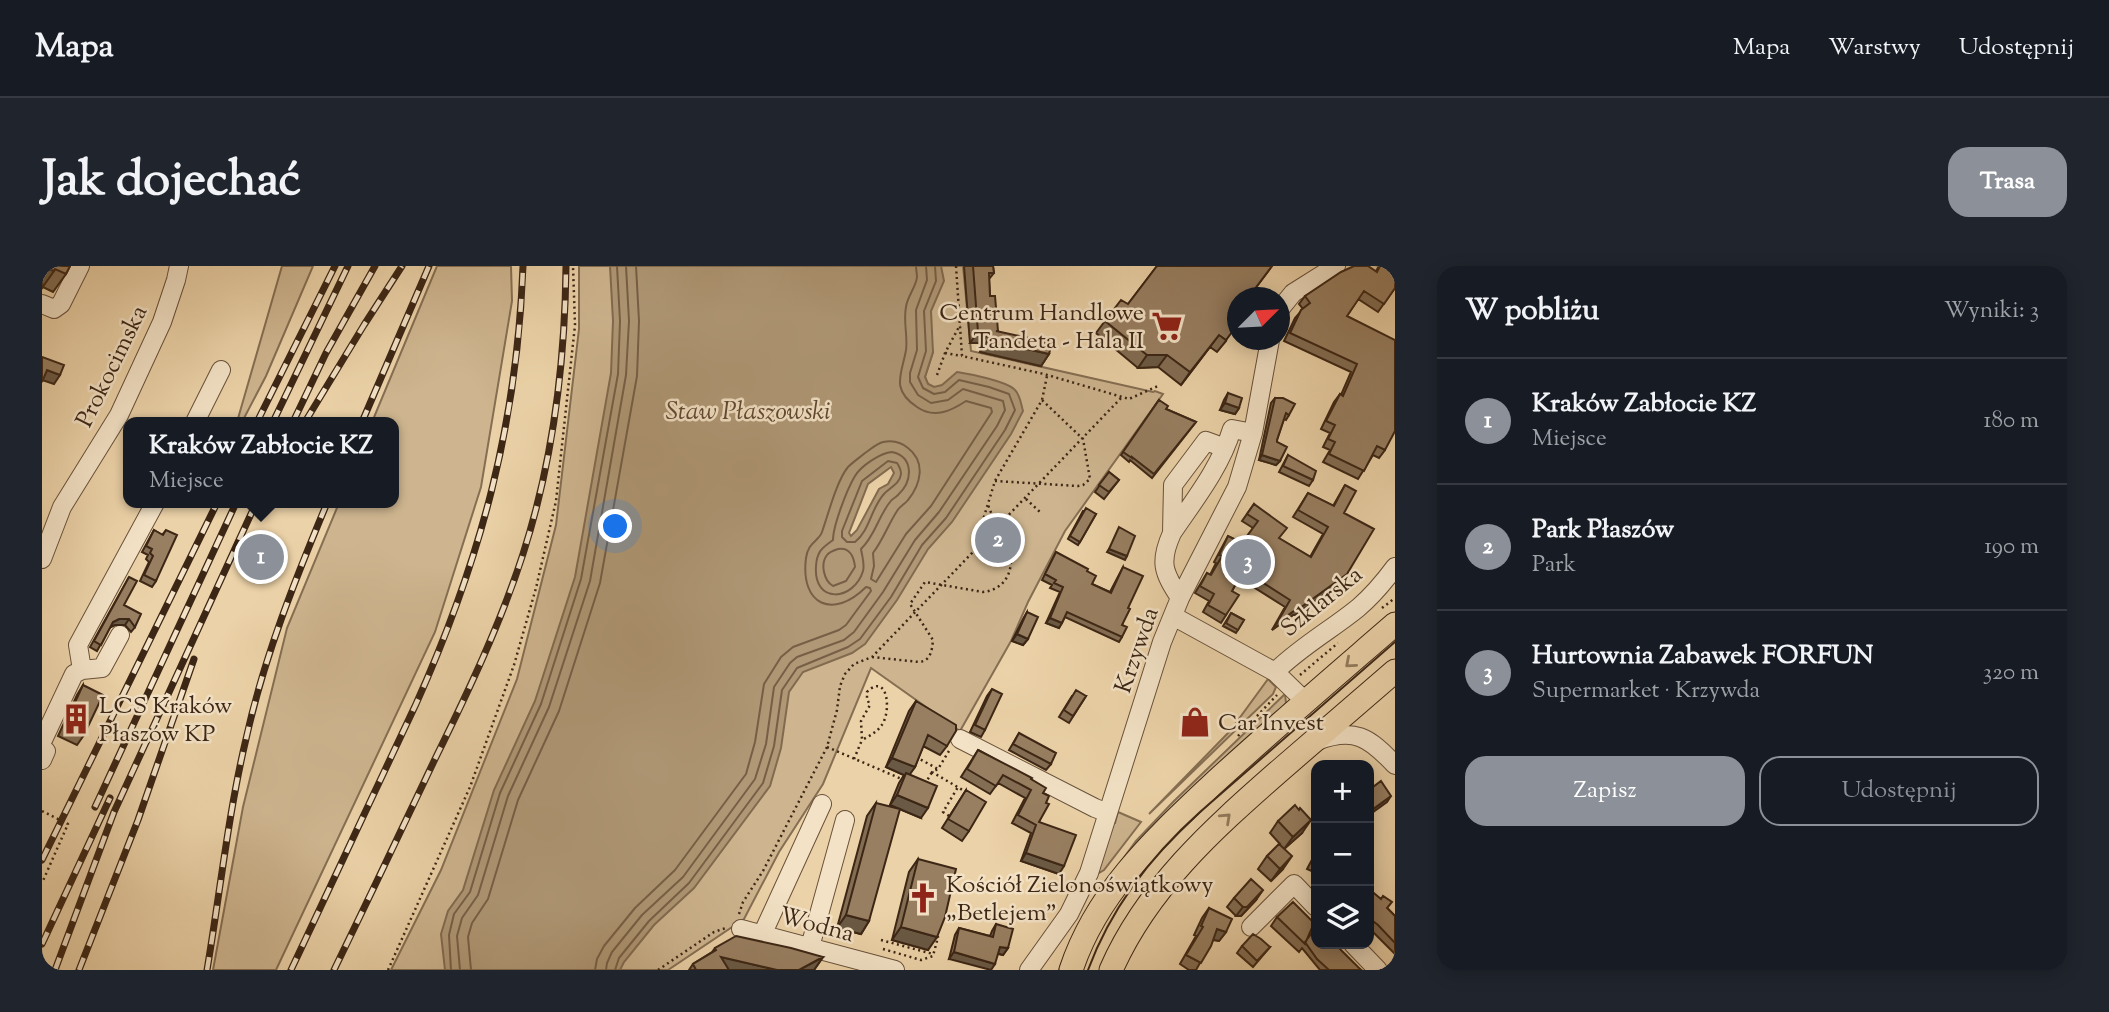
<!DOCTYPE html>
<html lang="pl">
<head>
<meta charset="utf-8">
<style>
  :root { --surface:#171b24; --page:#20242c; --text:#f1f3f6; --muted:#9ea1a6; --line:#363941; --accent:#8c9099 }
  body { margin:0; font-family:"Sorts Mill Goudy",serif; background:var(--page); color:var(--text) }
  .controls { position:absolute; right:21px; bottom:21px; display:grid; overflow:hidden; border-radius:14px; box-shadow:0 4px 18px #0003 }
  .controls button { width:63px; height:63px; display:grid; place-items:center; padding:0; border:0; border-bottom:2px solid var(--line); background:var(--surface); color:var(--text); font:35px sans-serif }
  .compass { position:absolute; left:1185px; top:21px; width:63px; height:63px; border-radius:50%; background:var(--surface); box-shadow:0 4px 18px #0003; rotate:66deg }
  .you { position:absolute; left:574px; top:261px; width:24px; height:24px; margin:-18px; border:5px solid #fff; border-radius:50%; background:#1a73e8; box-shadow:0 0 0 10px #1a73e833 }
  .badge { display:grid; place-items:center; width:46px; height:46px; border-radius:50%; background:var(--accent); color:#fff; font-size:23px; font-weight:700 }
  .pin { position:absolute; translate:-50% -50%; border:4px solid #fff; box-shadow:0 2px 7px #0006 }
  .popup { position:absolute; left:81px; top:151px; width:276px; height:91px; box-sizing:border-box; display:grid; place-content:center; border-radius:14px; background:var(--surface); filter:drop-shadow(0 2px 5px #0005); font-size:23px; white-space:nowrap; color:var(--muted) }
  .popup b { font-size:26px; color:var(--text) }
  .popup::after { content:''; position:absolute; left:50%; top:100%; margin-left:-14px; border:14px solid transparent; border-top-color:var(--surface) }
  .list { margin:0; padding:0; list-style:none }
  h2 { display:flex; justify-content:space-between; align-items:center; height:91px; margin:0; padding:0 28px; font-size:30px }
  h2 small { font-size:23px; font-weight:400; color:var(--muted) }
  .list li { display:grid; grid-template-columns:46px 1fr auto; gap:21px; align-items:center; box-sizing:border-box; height:126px; padding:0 28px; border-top:2px solid var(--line) }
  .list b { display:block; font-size:26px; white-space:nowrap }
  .list p { margin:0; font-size:23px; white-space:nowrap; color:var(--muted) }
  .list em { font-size:23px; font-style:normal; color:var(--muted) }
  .actions { display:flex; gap:14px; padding:21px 28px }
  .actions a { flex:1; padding:16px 0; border:2px solid var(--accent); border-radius:21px; text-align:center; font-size:24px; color:var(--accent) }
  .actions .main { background:var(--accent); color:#fff }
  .icon { flex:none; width:38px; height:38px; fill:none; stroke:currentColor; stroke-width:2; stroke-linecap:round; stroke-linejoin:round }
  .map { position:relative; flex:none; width:1353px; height:704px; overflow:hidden; border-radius:21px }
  header { display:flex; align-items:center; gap:42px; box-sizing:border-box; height:98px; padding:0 35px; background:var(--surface); border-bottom:2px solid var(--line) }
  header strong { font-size:33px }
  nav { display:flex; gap:38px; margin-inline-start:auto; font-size:24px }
  .intro { display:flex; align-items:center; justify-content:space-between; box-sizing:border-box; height:168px; padding:0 42px }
  h1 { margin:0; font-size:49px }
  .button { padding:18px 32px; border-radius:21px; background:var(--accent); color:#fff; font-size:24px; font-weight:700 }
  main { display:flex; gap:42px; padding:0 42px }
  aside { flex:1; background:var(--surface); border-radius:21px; box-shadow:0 4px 18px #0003 }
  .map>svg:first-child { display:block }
  .green { fill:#ceb58f; stroke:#856e52; stroke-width:2 }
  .water { fill:#b09876; stroke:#826a4f; stroke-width:2; fill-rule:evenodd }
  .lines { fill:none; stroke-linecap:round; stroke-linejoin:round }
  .shore { stroke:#765f46; stroke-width:2 }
  .minor-casing { stroke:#68513a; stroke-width:20 }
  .major-casing { stroke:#3c2615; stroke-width:25 }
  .path { stroke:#3c2615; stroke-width:2.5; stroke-dasharray:2 3.5; stroke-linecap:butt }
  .minor { stroke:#f3e2c6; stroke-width:18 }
  .major { stroke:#ecd2a8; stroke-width:23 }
  .tram { stroke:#3c2615; stroke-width:2 }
  .rail-casing { stroke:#3c2615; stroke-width:7 }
  .rail { stroke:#f3e2c6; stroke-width:4.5; stroke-dasharray:13; stroke-linecap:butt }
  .wall { fill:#836d53; stroke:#3c2615; stroke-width:2 }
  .shaded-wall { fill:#6a5944; stroke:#3c2615; stroke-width:2 }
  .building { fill:#987f61; stroke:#3c2615; stroke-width:2 }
  .oneway { stroke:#947c5e }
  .labels { text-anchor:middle; stroke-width:5; stroke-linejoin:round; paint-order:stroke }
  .poi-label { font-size:24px; fill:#3c2615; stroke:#f3e2c6; text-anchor:start }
  .street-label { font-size:24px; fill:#3c2615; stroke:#f3e2c6 }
  .water-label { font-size:26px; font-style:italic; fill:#5f4832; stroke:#f3e2c6 }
</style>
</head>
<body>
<header>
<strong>Mapa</strong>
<nav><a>Mapa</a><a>Warstwy</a><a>Udostępnij</a></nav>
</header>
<div class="intro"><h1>Jak dojechać</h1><a class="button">Trasa</a></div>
<main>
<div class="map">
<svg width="1353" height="704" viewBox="0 0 1353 704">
  <rect width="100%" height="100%" fill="#ecd2a8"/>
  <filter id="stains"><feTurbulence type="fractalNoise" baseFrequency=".00286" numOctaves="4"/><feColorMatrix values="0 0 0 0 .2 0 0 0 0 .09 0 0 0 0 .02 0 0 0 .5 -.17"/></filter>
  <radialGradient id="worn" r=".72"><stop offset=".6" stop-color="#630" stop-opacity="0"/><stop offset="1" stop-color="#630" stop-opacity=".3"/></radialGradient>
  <path class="green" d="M 240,0 L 271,0 L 224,110 L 200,156 L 195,156 Z
    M 395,0 L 469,0 L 470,35 L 439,221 L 393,366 L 234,704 L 171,704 L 201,541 L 245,362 L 297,237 L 352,237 L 352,156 L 330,156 Z
    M 537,0 L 580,0 L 581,44 L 541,296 L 425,704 L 349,704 L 399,604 L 475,413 L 514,259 L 537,63 Z
    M 863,0 L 921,0 L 929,85 L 1111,126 L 1113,125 L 1121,128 L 1023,265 L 986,336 L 969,375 L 918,465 L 829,402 L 781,518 L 737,586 L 702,653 L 626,704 L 551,704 L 700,465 L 783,384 L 892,121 L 886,118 L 883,111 L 891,86 Z
    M 1226,413 L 1234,421 L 1231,428 L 1107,548 L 1188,465 Z
    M 1243,428 L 1244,437 L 1240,444 L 1174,502 L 1020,704 L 1017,704 L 1029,676 L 1050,636 L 1094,575 L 1131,536 Z
    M 1076,546 L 1099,556 L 1062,604 L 1057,607 L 1054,606 L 1071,557 L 1073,557 Z"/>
  <path class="water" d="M 568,0 L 899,0 L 902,15 L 889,45 L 891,86 L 883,111 L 886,118 L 892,121 L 900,119 L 915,106 C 928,108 963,115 972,123 C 978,128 979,138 981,145 L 969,168 L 910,256 L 886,283 L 855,334 L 823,378 L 810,387 L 761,406 L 747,426 L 739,482 L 728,520 L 652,622 L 612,659 L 582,696 L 578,704 L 403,704 L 399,668 L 406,645 L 421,624 L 452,524 L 493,435 L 533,311 L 569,107 L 571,55 ZM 849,201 L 852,207 L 846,218 L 837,223 L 815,264 L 809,270 L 807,267 L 826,218 Z"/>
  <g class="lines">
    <path class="shore" d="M 850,186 C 872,191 871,215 856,229 C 852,233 851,232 848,236 C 836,251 833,270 819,283 C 820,290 823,298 821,305 C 812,335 771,339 774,300 C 775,285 780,282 791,274 C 791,260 805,223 813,210 C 819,200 838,187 850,186 Z
      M 846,195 L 855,197 C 857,200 859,204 859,208 C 858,218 847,222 842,228 C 829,242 828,264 813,276 L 805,276 L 800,271 L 800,265 L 820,215 Z
      M 796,283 C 808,281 812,291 813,301 L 804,315 L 791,320 C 782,315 778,298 785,289 C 787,286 793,284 796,283 Z
      M 409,704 L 407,669 L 412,648 L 428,626 L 458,527 L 499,438 L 539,313 L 576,108 L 578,55 L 575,0
      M 418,704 L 415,670 L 420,652 L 436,629 L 466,530 L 507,441 L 548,315 L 584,109 L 587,55 L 584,0
      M 429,704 L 426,671 L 430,657 L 446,633 L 476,534 L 517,445 L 558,317 L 595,110 L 597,55 L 594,0
      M 553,704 L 555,693 L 562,680 L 593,642 L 633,604 L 704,508 L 713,476 L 722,418 L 739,391 L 751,381 L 797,364 L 804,359 L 829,325 L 828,322 L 824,321 C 791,354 758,339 764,292 C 766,276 777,275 780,266 C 786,249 795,214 806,201 C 811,196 817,192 823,187 C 829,183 834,178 841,176 C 850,174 859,176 866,182 C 884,196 879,218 866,234 C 863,238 858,240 855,245 C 846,259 841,274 831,287 L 832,300 L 829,313 L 834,316 L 864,268 L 889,240 L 950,146 L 949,142 L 924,135 C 909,145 892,153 875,141 C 848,123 860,108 864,84 C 866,70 861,55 864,41 C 865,31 874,21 875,11 C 875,7 874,4 874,0
      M 564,704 L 565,697 L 570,686 L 600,649 L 641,611 L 713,513 L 724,478 L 732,421 L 748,397 L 755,391 L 802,374 L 812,366 L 841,326 L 873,274 L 897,246 L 955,160 L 963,144 L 961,135 L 921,123 L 906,134 L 889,137 L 876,129 L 868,116 L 868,107 L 875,84 L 874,44 L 885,14 L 884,0
      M 573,704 L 577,692 L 607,655 L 647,617 L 721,517 L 732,480 L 740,424 L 755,402 L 806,381 L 818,373 L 849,331 L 880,279 L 904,252 L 963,164 L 973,144 L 967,128 L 947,121 L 917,114 L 903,126 L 892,128 L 881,122 L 876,111 L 884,85 L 882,45 L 894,15 L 893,0"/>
    <g class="minor-casing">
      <path id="minor" d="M 0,38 L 12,43 L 19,38 L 38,0
        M 1238,43 L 1251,27 L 1294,0
        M 153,156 L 179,104
        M 1183,182 L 1164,175 L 1131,219 L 1130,267 C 1153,233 1178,202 1190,163 L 1211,167
        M 1130,267 C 1117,296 1121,306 1138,332
        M 0,293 L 20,241 L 77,149 L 120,56 L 134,14 L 137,0
        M 1131,350 L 1233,406 L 1264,436
        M 40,404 L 36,379 L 113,237
        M 1233,406 C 1258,381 1289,364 1316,342 C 1330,330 1342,316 1353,301
        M 918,473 L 1053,542 L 1066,547
        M 1275,475 C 1312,461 1327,471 1353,499
        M 0,476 L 32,408 L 40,404 L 60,402 L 78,369
        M 0,483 L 4,485 L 0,494
        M 1209,661 L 1252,618 L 1274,641
        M 699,663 L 853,704
        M 720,669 L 780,538
        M 1311,678 L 1336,704
        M 768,681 L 803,554
        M 987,704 L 1027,648 L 1047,607 L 1120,376 L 1138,332 L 1195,221 L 1211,167 L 1228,74"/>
    </g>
    <g class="major-casing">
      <path id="major" d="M 1029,704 C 1055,625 1115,571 1173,516 C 1232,462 1293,410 1353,358
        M 1069,704 C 1105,622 1170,564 1236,506 C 1275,472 1314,439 1353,405"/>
    </g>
    <path class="path" d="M 914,0 L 920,90 L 1002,108 L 1087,133 L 1116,120
      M 903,87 L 920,90
      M 895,109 L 903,87 L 918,59
      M 953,215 L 1036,220 L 1041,219 L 1048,213 L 1041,173 L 1000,134
      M 984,233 L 998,246
      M 932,283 L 953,215 L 1000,134 L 1005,110
      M 1340,342 L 1353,332
      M 830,391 L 877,396 C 889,395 890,384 891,374 L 868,338 L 883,316 L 941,326 C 958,324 968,313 969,296 L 946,239
      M 1258,409 L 1296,377
      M 1196,470 L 1235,429
      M 785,481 L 862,514
      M 907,485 L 896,503 L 890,506 L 924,526
      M 874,491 L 896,503
      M 812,493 L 820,474 L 819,455 L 828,439 L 825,433 L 825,426 C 846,405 850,447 839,460 C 834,467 827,470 820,474
      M 883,518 L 890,506
      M 0,545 L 26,558 L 0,617
      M 907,550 L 901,546 L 916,521
      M 697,648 L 701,636 L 721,605 L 785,481 L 795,444 L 798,420 L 803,408 L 812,398 L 830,391 L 1080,131
      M 839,674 L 891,688
      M 841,683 L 879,694 L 891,690 L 896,671 L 894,671
      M 346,704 L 428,521 L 472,399 L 494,322 L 514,235 L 533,59 L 531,0
      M 616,704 L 672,666 L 684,662"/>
    <use href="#minor" class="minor"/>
    <use href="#major" class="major"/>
    <path class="tram" d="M 1046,704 C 1069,642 1110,589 1158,546 L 1353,376"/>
    <g class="rail-casing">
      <path id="rail" d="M 215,156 L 293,0
        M 231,156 L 306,0
        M 251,156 L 284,87 L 333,0
        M 263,156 L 322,59 L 360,0
        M 320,156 L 387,0
        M 53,541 L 194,237
        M 0,594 L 175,237
        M 0,678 L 68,532
        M 13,704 L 72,546 L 214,237
        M 37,704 L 96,554 L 152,393
        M 165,704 C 178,627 186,549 204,473 C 222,391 253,314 285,237
        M 249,704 L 374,438 C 439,293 475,159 481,0
        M 292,704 C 326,634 360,563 393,493 C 426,426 458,359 481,288 C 511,195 523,97 524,0"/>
    </g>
    <use href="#rail" class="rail"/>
  </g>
  <path class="wall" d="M 0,0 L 28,0 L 24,8 L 11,26 L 1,21 L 0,22 Z
    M 922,0 L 951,0 L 952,7 L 947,13 L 948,30 L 955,65 L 1007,88 L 999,100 L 938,86 L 940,77 L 928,77 Z
    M 1115,0 L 1230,0 L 1206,32 L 1195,32 L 1184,75 L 1175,86 L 1168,81 L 1139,119 L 1116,101 L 1096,102 L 1054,67 L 1063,55 L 1086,38 Z
    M 1337,0 L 1353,0 L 1353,22 L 1336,46 L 1316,33 L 1305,50 L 1343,184 L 1337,192 L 1331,189 L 1316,213 L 1281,196 L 1288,184 L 1281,181 L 1288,167 L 1279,163 L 1292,136 L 1298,128 L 1299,129 L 1309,106 L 1242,75 L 1253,52 L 1261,43 L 1257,38 L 1263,30 L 1334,5 Z
    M 1186,127 L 1197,142 L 1193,148 L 1178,144 L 1182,134 Z
    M 1233,132 L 1247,149 L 1244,154 L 1242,153 L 1235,174 L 1238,195 L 1234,199 L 1217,194 L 1229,137 Z
    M 1117,134 L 1124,143 L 1154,156 L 1110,212 L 1088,194 L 1087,196 L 1079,189 Z
    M 1246,189 L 1271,214 L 1267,220 L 1237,206 Z
    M 1067,206 L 1077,214 L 1062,233 L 1053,226 Z
    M 1303,219 L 1302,247 L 1305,308 L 1300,316 L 1253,349 L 1251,349 L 1230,364 L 1243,341 L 1197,312 L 1190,325 L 1184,349 L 1179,357 L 1161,346 L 1167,335 L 1153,327 L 1165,307 L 1168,309 L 1174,297 L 1172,296 L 1186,270 L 1200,277 L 1211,262 L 1200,255 L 1212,238 L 1238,273 L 1268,291 L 1281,268 L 1251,251 L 1266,227 L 1291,240 Z
    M 1041,245 L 1054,248 L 1036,279 L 1026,273 Z
    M 112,264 L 120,269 L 124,264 L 114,315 L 110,321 L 98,315 L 107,296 L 104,293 L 106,289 L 100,286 Z
    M 1014,286 L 1045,305 L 1050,318 L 1068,326 L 1081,301 L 1086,342 L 1080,359 L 1080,371 L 1077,376 L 1023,351 L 1017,362 L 1004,357 L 1018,326 L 1008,322 L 1010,319 L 1000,314 Z
    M 87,311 L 82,339 L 93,361 L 89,366 L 83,359 L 73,359 L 68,361 L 55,385 L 48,381 Z
    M 985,346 L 986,373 L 981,379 L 970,375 L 981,353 Z
    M 1189,347 L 1202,354 L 1194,367 L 1181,360 Z
    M 41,419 L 42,469 L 35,479 L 16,470 L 35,429 Z
    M 950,423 L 943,464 L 939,471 L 928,466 L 945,430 Z
    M 1030,430 L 1044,430 L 1027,457 L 1017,451 Z
    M 874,435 L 905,480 L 898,489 L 881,480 L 873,501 L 867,508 L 879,552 L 848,539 L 857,517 L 862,509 L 844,501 L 867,445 Z
    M 977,467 L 1009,498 L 1004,504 L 967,484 Z
    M 936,484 L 989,513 L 1001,527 L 1004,537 L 997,556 L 1017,608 L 979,595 L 989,567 L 970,557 L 983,532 L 956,517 L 948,528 L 919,511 Z
    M 924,524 L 927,565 L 920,575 L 900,562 Z
    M 834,537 L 827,655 L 819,668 L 795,662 L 825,550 Z
    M 1236,555 L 1260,567 L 1242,583 L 1241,603 L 1229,615 L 1216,603 L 1225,590 L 1238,578 L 1228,567 Z
    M 1274,586 L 1274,607 L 1265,603 Z
    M 876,593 L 886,684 L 850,674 L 867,606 Z
    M 1327,623 L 1353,650 L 1353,688 L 1327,662 Z
    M 1192,632 L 1214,634 L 1199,650 L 1194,650 L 1185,641 Z
    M 1167,642 L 1184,666 L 1177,675 L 1171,674 L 1154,704 L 1147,704 L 1138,698 L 1154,670 L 1152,669 L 1160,652 Z
    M 1235,651 L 1264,675 L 1274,678 L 1319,704 L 1278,704 L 1260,682 L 1257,686 L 1229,660 Z
    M 954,658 L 966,682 L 961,689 L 956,688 L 907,693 L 913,669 L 917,662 L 948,670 L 950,665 Z
    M 1200,680 L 1228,681 L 1211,701 L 1195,687 Z
    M 673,682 L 781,691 L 772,704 L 647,704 L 651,698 L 670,686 Z"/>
  <path class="shaded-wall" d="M 0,1 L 12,5 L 0,22 Z
    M 948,65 L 940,77 L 928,77 L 936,66 Z
    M 1177,69 L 1168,81 L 1139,119 L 1148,106 Z
    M 946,74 L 1007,88 L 999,100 L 938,86 Z
    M 1105,89 L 1125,89 L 1116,101 L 1096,102 Z
    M 5,104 L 18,109 L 12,118 L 0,114 Z
    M 1183,137 L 1197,142 L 1193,148 L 1178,144 Z
    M 1220,189 L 1238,195 L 1234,199 L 1217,194 Z
    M 1067,283 L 1085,290 L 1083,294 L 1065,286 Z
    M 214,287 L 226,292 L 224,296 L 212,291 Z
    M 1305,308 L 1300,316 L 1253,349 L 1251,349 L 1230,364 L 1235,357 L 1256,342 Z
    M 1008,352 L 1020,357 L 1017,362 L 1004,357 Z
    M 77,353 L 87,353 L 83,359 L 73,359 L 67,362 L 71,356 Z
    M 975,368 L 986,373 L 981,379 L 970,375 Z
    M 850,492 L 873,501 L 866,511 L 844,501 Z
    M 855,529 L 886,542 L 879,552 L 848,539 Z
    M 1349,530 L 1345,536 L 1327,549 L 1327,546 Z
    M 1269,554 L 1260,567 L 1242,583 L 1251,571 Z
    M 984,587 L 1022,600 L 1017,608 L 979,595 Z
    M 1250,590 L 1241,603 L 1229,615 L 1238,603 Z
    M 1221,624 L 1214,634 L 1199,650 L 1194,650 L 1201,641 Z
    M 804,649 L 827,655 L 819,668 L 795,662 Z
    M 859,661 L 895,671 L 886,684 L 850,674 Z
    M 1175,663 L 1184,666 L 1177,675 L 1168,673 Z
    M 958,681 L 966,682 L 961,689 L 954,687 Z
    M 912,686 L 953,698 L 949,704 L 907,693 Z
    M 679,691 L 735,704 L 673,704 Z
    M 781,691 L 772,704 L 757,704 Z"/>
  <path class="building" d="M 0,0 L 28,0 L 24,8 L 13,3 L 12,5 Z
    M 931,0 L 951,0 L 952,7 L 947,7 L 948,30 L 953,30 L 956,65 L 954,65 L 1010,77 L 1007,88 L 946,74 L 948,65 L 936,66 Z
    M 1115,0 L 1230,0 L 1206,32 L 1195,32 L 1195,59 L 1193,62 L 1184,74 L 1177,69 L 1148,106 L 1125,89 L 1105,89 L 1063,55 L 1079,34 L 1086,38 Z
    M 1312,0 L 1326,0 L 1335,6 L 1338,0 L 1353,0 L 1353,22 L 1342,38 L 1322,25 L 1305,50 L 1353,74 L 1353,165 L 1343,184 L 1335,180 L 1322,205 L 1287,188 L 1293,176 L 1286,173 L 1293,159 L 1284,155 L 1298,128 L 1301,130 L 1315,98 L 1248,67 L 1259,44 L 1268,37 L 1263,30 L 1299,6 Z
    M 0,91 L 22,99 L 18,109 L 5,104 L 0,116 Z
    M 1186,127 L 1200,132 L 1197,142 L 1183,137 Z
    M 1233,132 L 1241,132 L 1253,138 L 1247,149 L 1244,147 L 1235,174 L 1235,176 L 1245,181 L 1238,195 L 1220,189 Z
    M 1117,134 L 1126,140 L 1124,143 L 1154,156 L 1112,208 L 1090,191 L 1090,192 L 1081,186 Z
    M 1246,189 L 1274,205 L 1271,214 L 1241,200 Z
    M 1067,206 L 1077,214 L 1067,226 L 1057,219 Z
    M 1303,219 L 1314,225 L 1302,247 L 1332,263 L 1305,308 L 1258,342 L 1256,342 L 1235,357 L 1248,334 L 1201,304 L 1190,325 L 1197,329 L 1184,349 L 1166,339 L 1172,328 L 1158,320 L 1165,307 L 1169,309 L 1180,290 L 1177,289 L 1186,270 L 1200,277 L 1216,255 L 1205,248 L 1212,238 L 1245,262 L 1237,272 L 1269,291 L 1286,261 L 1256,244 L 1266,227 L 1292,240 Z
    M 1044,242 L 1054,248 L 1038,276 L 1028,270 Z
    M 1077,261 L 1093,270 L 1085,290 L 1067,283 Z
    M 112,264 L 121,269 L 124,264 L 135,269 L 114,315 L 102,309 L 111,290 L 108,287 L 110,283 L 104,280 Z
    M 219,275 L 231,280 L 226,292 L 214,287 Z
    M 1014,286 L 1046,303 L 1045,305 L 1054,310 L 1050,318 L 1069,327 L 1081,301 L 1101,310 L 1086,342 L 1088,343 L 1080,359 L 1085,361 L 1080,371 L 1025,346 L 1020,357 L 1008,352 L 1021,321 L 1012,317 L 1014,314 L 1003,308 Z
    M 87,311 L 95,315 L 82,339 L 99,348 L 93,361 L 87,353 L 77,353 L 71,356 L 59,379 L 52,375 Z
    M 985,346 L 996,351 L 986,373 L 975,368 Z
    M 1189,347 L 1202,354 L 1196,364 L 1184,357 Z
    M 41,419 L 61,429 L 42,469 L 22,460 Z
    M 950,423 L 960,428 L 943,464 L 933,459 Z
    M 1034,424 L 1044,430 L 1031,450 L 1022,444 Z
    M 874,435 L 914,459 L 914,465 L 905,480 L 886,469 L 873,501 L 850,492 Z
    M 977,467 L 1014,487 L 1009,498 L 971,478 Z
    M 936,484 L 990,512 L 989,513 L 1004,522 L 1001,527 L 1007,530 L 1004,537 L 1007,538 L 997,556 L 1034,569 L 1022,600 L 984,587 L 994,559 L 976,549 L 989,524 L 961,509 L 954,520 L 925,503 Z
    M 864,507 L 895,520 L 886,542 L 855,529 Z
    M 1339,515 L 1349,530 L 1327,546 L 1327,524 Z
    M 924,524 L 944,536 L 927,565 L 906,553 Z
    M 834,537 L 858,543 L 827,655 L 804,649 Z
    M 1253,539 L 1257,544 L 1258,542 L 1269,554 L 1251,571 L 1236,555 Z
    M 1237,578 L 1250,590 L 1238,603 L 1225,590 Z
    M 1274,587 L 1274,598 L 1270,596 Z
    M 876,593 L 914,603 L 903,651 L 895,671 L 859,661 Z
    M 1209,613 L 1221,624 L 1205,641 L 1201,641 L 1192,632 Z
    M 1327,623 L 1339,633 L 1341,630 L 1350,636 L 1345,642 L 1353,650 L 1353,677 L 1336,659 L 1327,652 Z
    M 1251,636 L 1272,657 L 1263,678 L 1235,651 Z
    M 1167,642 L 1190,653 L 1184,666 L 1175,663 L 1169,680 L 1159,697 L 1144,689 L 1161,661 L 1159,660 Z
    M 954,658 L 971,663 L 966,682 L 958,681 L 953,698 L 912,686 L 917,662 L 951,671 Z
    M 1273,663 L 1274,664 L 1274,678 L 1289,679 L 1293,678 L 1319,704 L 1287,704 L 1275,693 L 1263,676 Z
    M 1211,668 L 1219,673 L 1228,681 L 1215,695 L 1200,680 Z
    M 694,670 L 749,682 L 781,691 L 757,704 L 735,704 L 679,691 L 687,704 L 654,704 L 651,698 L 674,684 L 673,682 Z"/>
  <defs><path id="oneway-chevron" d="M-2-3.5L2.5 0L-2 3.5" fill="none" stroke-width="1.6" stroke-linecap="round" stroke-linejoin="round" transform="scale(1.75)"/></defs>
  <g class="oneway">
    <use href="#oneway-chevron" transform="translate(1308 397) rotate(139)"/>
    <use href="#oneway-chevron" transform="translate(1184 552) rotate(-43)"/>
  </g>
  <defs>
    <g id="supermarket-bare" transform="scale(2.415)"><path d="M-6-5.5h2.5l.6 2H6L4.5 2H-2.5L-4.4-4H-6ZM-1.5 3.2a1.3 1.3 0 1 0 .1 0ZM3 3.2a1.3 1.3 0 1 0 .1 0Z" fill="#8f2418" stroke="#f3e2c6" stroke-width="2.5" paint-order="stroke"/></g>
    <g id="building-bare" transform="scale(2.415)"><path d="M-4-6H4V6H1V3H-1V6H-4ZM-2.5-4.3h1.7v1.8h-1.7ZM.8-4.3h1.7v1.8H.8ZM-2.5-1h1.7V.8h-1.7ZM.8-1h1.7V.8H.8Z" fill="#8f2418" stroke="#f3e2c6" stroke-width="2.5" paint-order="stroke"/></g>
    <g id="shop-bare" transform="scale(2.415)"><path d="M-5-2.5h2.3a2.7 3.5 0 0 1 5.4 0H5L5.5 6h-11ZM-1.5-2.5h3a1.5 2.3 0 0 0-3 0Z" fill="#8f2418" stroke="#f3e2c6" stroke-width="2.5" paint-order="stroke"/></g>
    <g id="church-bare" transform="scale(2.415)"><path d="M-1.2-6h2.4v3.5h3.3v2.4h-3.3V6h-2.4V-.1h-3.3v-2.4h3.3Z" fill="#8f2418" stroke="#f3e2c6" stroke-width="2.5" paint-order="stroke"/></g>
  </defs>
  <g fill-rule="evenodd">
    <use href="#supermarket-bare" x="1125" y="60"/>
    <use href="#building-bare" x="34" y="453"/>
    <use href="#shop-bare" x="1153" y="456"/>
    <use href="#church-bare" x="881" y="632"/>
  </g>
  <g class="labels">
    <g class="poi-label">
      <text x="1102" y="54" text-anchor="end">Centrum Handlowe<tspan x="1102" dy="28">Tandeta - Hala II</tspan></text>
      <text x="57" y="447">LCS Kraków<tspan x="57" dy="28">Płaszów KP</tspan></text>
      <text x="1176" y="464">Car Invest</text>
      <text x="904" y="626">Kościół Zielonoświątkowy<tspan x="904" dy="28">„Betlejem”</tspan></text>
    </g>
    <g class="street-label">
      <text transform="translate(69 100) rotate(-64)" y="8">Prokocimska</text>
      <text transform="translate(1279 335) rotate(-39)" y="8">Szklarska</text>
      <text transform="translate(1094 384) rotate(-71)" y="8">Krzywda</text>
      <text transform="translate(775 658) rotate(15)" y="8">Wodna</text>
    </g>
    <g class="water-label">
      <text x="706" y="153">Staw Płaszowski</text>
    </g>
  </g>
  <rect width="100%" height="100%" filter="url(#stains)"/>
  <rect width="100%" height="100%" fill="url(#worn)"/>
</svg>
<div class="controls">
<button>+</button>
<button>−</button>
<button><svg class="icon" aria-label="layers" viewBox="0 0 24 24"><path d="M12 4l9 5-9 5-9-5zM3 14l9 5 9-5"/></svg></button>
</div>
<svg class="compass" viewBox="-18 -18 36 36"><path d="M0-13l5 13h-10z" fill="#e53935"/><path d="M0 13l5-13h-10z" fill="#9ea1a6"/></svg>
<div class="you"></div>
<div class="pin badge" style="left:219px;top:291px">1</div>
<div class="popup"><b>Kraków Zabłocie KZ</b>Miejsce</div>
<div class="pin badge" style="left:956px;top:274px">2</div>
<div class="pin badge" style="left:1206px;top:296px">3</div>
</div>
<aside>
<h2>W pobliżu<small>Wyniki: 3</small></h2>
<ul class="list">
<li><span class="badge">1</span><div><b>Kraków Zabłocie KZ</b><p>Miejsce</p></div><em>180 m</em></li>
<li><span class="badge">2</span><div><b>Park Płaszów</b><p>Park</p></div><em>190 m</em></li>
<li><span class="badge">3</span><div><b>Hurtownia Zabawek FORFUN</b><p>Supermarket · Krzywda</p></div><em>320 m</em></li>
</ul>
<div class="actions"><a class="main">Zapisz</a><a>Udostępnij</a></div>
</aside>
</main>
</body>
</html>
